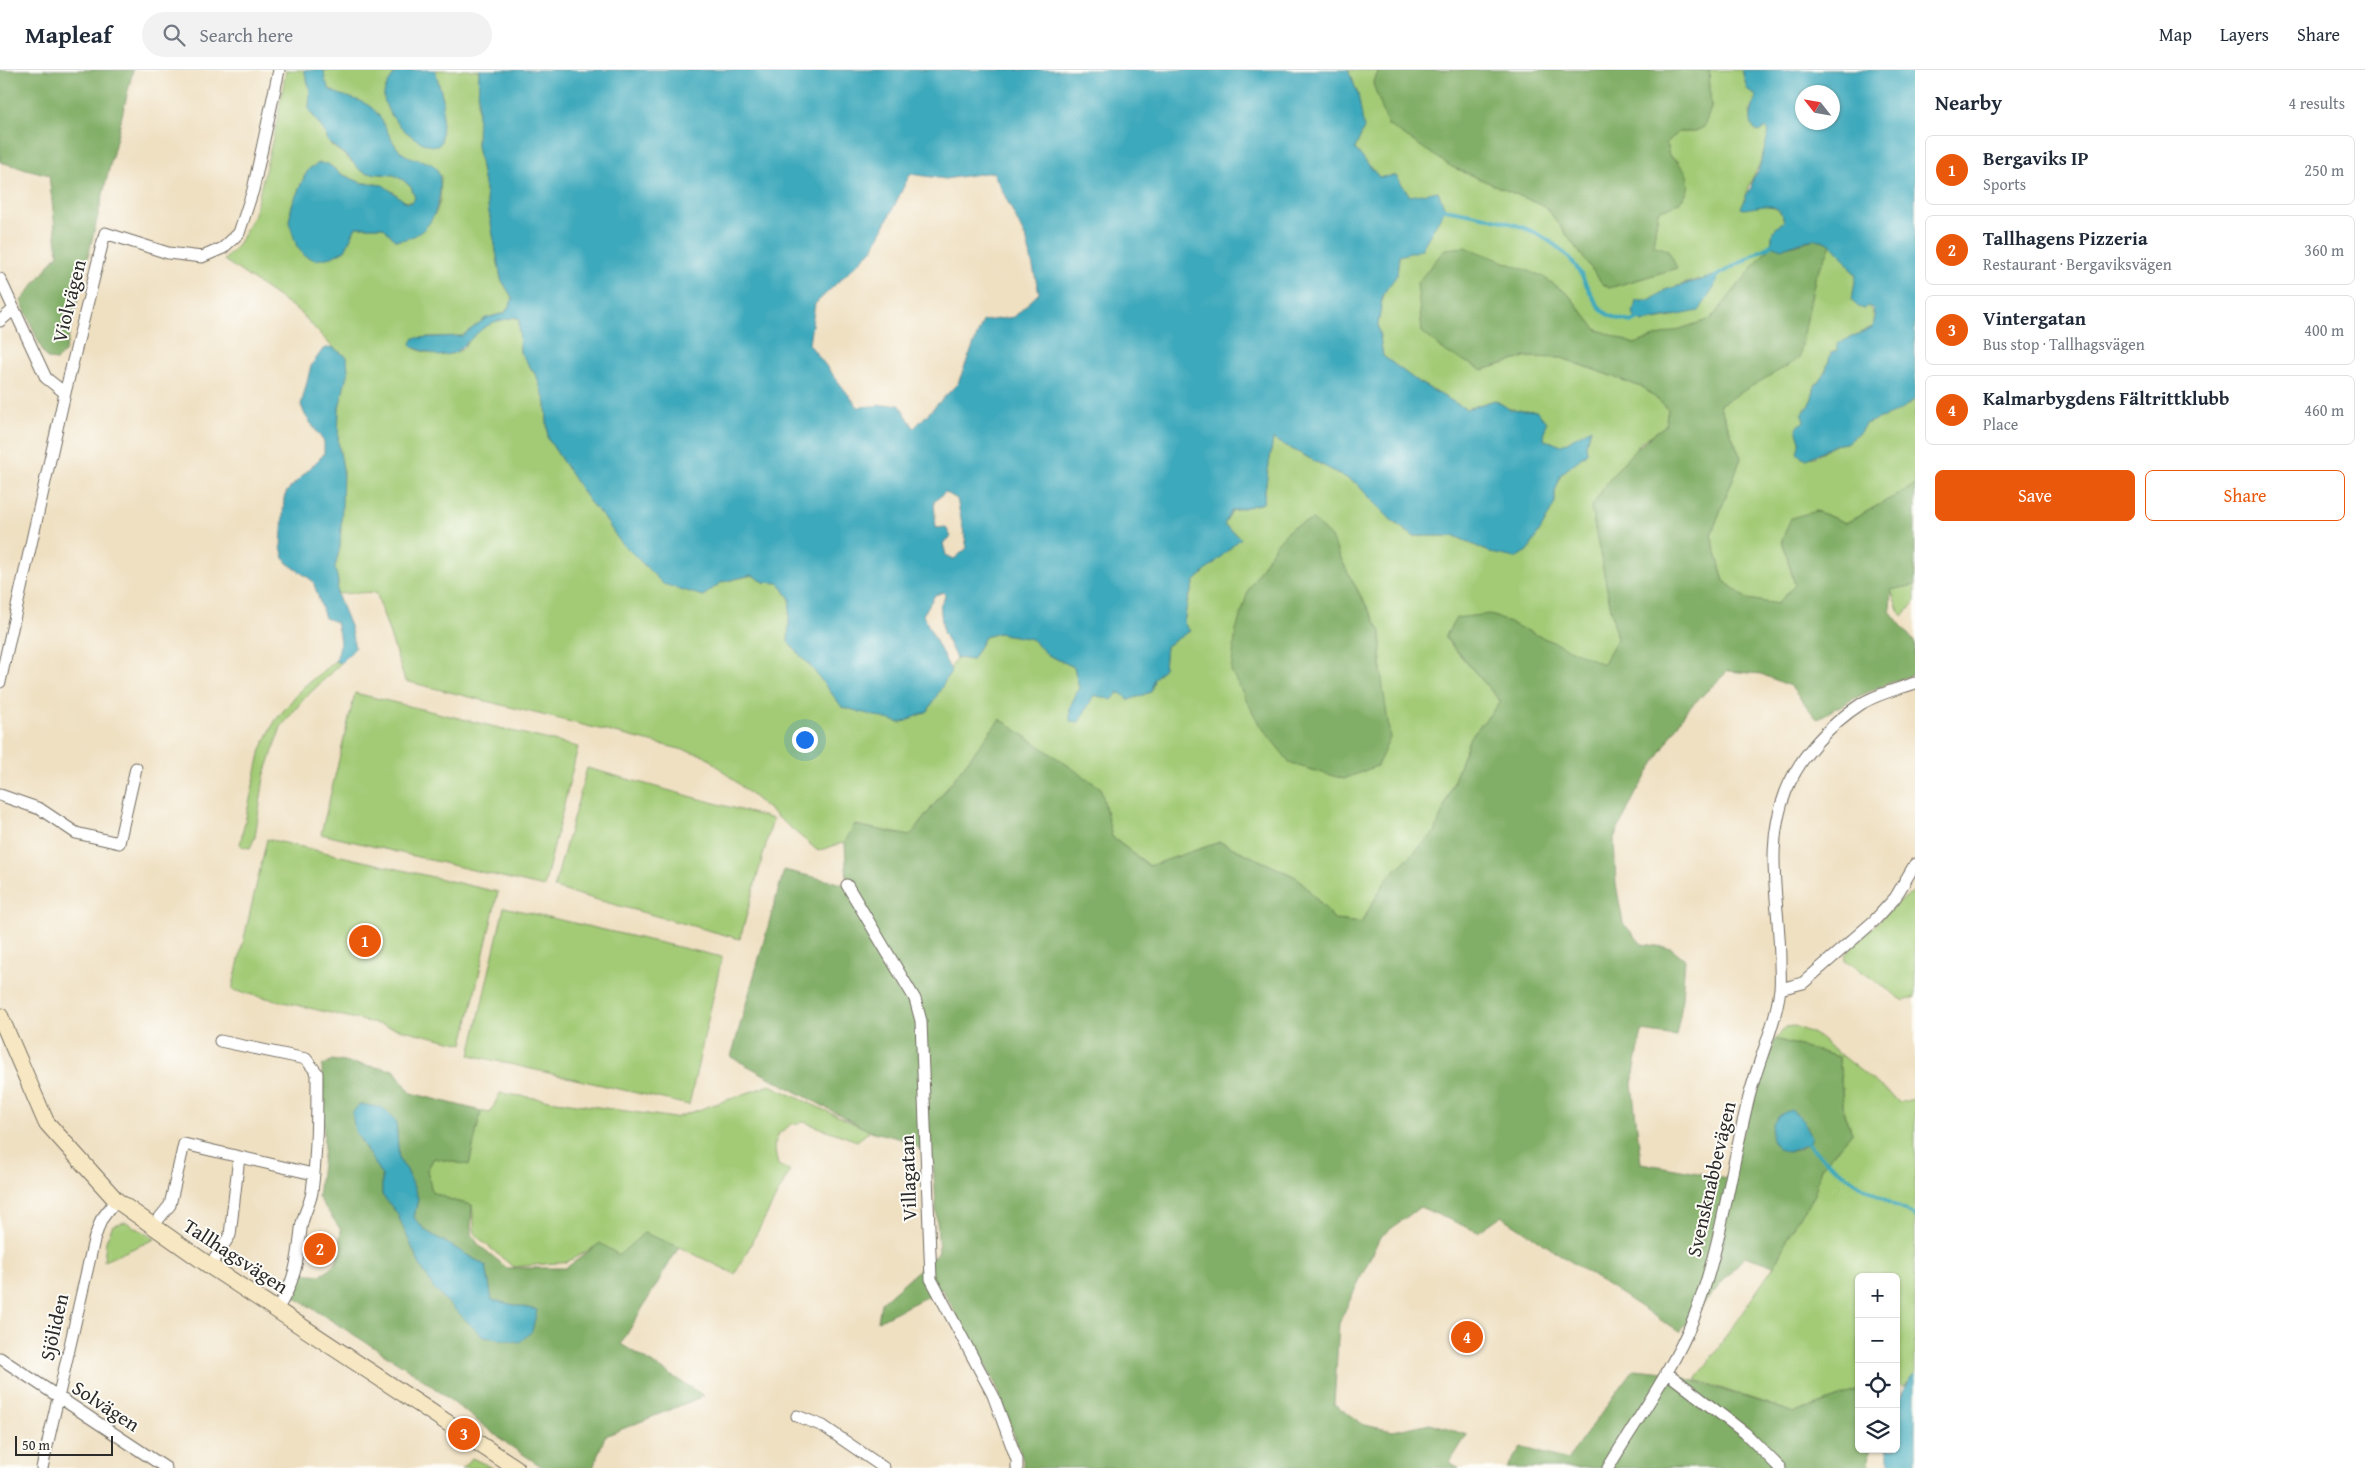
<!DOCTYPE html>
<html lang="en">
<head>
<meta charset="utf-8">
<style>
  :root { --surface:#fff; --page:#f2f2f3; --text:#1f2937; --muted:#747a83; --line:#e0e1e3; --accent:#ea580c }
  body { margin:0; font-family:"Gentium Book Plus",serif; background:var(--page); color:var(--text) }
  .controls { position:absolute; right:15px; bottom:15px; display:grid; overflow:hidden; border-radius:8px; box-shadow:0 1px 4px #0004 }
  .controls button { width:45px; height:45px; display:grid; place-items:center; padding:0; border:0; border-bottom:1px solid var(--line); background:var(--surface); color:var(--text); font:25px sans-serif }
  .compass { position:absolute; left:1795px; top:15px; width:45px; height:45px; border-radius:50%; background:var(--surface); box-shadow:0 1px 4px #0004; rotate:301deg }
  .scale { position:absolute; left:15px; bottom:12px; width:98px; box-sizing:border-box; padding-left:5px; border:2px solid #2b2b2b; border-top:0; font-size:14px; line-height:18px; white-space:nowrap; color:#2b2b2b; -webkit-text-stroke:4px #fdfcf7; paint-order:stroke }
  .you { position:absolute; left:804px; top:669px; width:18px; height:18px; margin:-12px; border:4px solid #fff; border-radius:50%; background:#1a73e8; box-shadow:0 0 0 8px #1a73e833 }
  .badge { display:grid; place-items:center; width:32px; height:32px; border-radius:50%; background:var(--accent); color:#fff; font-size:16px; font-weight:700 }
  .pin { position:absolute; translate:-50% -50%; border:2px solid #fff; box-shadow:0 1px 5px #0006 }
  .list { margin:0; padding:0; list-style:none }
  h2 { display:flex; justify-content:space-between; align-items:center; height:65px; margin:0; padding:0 20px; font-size:21px }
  h2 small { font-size:16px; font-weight:400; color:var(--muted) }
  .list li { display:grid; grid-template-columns:32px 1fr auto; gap:15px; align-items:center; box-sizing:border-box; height:70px; margin:0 10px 10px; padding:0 10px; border:1px solid var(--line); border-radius:8px }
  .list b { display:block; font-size:19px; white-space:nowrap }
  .list p { margin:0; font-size:16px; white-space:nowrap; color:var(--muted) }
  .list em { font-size:16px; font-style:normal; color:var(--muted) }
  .actions { display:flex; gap:10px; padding:15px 20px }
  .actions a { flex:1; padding:11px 0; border:1px solid var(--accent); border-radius:8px; text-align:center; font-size:18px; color:var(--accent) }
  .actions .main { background:var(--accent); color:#fff }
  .icon { flex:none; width:28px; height:28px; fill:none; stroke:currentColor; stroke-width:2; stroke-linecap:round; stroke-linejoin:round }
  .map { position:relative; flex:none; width:1915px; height:1398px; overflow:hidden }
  header { display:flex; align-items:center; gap:30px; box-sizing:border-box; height:70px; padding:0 25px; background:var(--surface); border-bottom:1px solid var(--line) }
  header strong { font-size:24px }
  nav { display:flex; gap:28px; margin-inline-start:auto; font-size:18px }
  .search { width:350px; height:45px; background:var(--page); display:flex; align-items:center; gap:12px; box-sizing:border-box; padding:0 18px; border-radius:28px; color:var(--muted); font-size:19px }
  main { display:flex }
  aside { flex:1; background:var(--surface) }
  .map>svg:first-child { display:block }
  .green { fill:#a3cb76; stroke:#677b50; fill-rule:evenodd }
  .forest { fill:#82af67; stroke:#566d49; fill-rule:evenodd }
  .water { fill:#3da9bc; stroke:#346a74; fill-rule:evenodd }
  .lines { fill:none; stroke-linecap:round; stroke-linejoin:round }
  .stream { stroke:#3da9bc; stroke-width:4 }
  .street-casing { stroke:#706a60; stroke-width:13 }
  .secondary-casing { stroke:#706a60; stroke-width:18 }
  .street { stroke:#fff; stroke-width:11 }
  .secondary { stroke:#f7e8c3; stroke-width:16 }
  .labels { text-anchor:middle; stroke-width:4; stroke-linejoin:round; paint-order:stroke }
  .street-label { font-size:20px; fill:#2b2b2b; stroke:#fdfcf7 }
</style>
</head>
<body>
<header>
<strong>Mapleaf</strong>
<div class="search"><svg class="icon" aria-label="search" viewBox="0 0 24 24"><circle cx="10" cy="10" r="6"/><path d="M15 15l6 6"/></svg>Search here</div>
<nav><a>Map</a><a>Layers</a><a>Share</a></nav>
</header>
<main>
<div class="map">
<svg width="1915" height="1398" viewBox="0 0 1915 1398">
  <rect width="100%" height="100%" fill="#fdfcf7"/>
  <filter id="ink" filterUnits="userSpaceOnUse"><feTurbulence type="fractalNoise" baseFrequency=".02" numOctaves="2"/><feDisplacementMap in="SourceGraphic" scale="10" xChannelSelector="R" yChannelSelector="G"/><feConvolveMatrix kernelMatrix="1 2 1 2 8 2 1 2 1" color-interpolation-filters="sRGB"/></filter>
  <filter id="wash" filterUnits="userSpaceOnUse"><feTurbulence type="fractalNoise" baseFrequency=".0096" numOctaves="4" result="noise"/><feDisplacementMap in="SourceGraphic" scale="20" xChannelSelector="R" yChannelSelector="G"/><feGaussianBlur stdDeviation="1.12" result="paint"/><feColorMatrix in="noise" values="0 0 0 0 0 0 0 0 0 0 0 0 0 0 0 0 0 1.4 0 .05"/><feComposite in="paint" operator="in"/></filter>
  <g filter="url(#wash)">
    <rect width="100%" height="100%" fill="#efe0c2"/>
    <path class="green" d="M 286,0 L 304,0 L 310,19 L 309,40 L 324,61 L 329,73 L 366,103 L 394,105 L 403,110 L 411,117 L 415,128 L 412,132 L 402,131 L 394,122 L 374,113 L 362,113 L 341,104 L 328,94 L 305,105 L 292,135 L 289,152 L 345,180 L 356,157 L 384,157 L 395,170 L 436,143 L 440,130 L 441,106 L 400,82 L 384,58 L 378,44 C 360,36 320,25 324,0 L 397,0 L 386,17 L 441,72 L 443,29 L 435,0 L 479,0 L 477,75 L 501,209 L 513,229 L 505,243 L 486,248 L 462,266 L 427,267 L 416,279 C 430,284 447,288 461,280 C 465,277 467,271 471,268 C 482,257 503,242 519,249 L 520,282 L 537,307 L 546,334 L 548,369 L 588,430 L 605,449 L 618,469 L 703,526 L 722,512 L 752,505 L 764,512 L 779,513 L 790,529 L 788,572 L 811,597 L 901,653 L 928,641 L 956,588 L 972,590 L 985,567 L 998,563 L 1031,569 L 1048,585 L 1074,597 L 1079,618 L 1070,637 L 1071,651 L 1078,652 L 1094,625 L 1151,622 L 1154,609 L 1164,598 L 1166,576 L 1190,561 L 1184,554 L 1187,533 L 1195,511 L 1241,468 L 1224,455 L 1232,441 L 1263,433 L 1273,369 L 1356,413 L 1390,449 L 1413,466 L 1455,466 L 1491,483 L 1528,481 L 1555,433 L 1555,422 L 1561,404 L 1587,383 L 1586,374 L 1591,359 L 1562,375 L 1544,370 L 1537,341 L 1509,339 L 1495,330 L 1466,339 L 1418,312 L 1383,286 L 1378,255 L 1383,224 L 1397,205 L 1399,186 L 1435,154 L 1445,139 L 1410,126 L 1396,106 L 1379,107 L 1355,79 L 1358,24 L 1348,0 L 1379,0 L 1373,14 L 1452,97 L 1546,137 L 1602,213 L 1609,218 L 1677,198 L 1653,175 L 1658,141 L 1680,132 L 1679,92 L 1669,86 L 1666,73 L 1679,62 L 1694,62 L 1711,38 L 1709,0 L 1742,0 L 1747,18 L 1756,26 L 1750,42 L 1754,58 L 1763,60 L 1767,58 L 1769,62 C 1765,79 1762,93 1753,107 C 1750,113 1749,119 1745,125 L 1747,138 C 1761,133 1780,133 1784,151 L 1773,161 L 1771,175 L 1711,249 L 1634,274 L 1596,259 L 1568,224 L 1482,300 L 1526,287 L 1562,288 L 1644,318 L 1668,339 L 1665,356 L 1641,372 L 1591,438 L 1617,569 L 1603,595 L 1489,544 L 1445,568 L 1501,632 L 1470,667 L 1435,763 L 1388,807 L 1361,853 L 1335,850 L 1298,808 L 1220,772 L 1150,796 L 1112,767 L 1100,718 L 1000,649 L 910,766 L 855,755 L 845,772 L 818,781 L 704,685 L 405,611 L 376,522 L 337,524 L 338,512 L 335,497 L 340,477 L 343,398 L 338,372 L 339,338 L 347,287 L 332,277 L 300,242 L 224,190 L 238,175 L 254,145 L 276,56 ZM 1699,209 L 1672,247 L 1643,252 L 1636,249 L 1636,230 L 1651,230 L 1665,220 ZM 1330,466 L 1348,503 L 1381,562 L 1381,602 L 1344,709 L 1319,701 Z
      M 1832,173 L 1856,205 L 1853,222 C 1865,234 1876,239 1874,256 L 1838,274 L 1837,281 L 1831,283 L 1826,300 L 1815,316 L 1810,335 L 1804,340 L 1804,351 L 1797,362 L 1800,371 L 1802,388 L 1814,387 L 1834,375 L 1846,373 L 1860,362 L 1865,354 L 1909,334 L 1915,329 L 1915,415 L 1846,453 L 1816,441 L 1782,470 L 1795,515 L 1777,534 L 1747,529 L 1724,511 L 1711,465 L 1741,388 L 1719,334 L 1799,289 L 1815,208 Z
      M 1915,515 L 1915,531 L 1904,546 L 1899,542 L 1891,520 Z
      M 335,591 L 341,593 L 303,630 L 281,657 L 264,707 L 255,767 L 250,778 L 243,777 L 240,774 L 261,679 L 275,651 L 302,618 Z
      M 355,623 L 578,677 L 544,817 L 321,764 Z
      M 587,698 L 773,749 L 740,869 L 554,818 Z
      M 267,769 L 498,822 L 463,974 L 232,920 Z
      M 1915,821 L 1915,927 L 1904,931 L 1845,890 L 1846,884 L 1897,833 Z
      M 504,837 L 722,887 L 689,1035 L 470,985 Z
      M 1794,956 L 1814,964 L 1900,1032 L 1915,1029 L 1915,1303 L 1903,1317 L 1896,1312 L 1896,1207 L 1859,1207 L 1859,1320 L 1795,1343 L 1696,1310 L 1774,1196 L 1795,1153 L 1814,1127 L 1821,1097 L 1852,1063 L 1844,1044 L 1839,987 L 1775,969 L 1786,957 Z
      M 770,1015 L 870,1061 L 857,1071 L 804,1052 L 792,1054 L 779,1063 L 774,1076 L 778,1095 L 790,1101 L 735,1204 L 679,1177 L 644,1163 L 619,1186 L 600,1174 L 567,1192 L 513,1197 L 475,1165 L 472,1135 L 454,1131 L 432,1122 L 427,1100 L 434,1088 L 469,1095 L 481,1041 L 490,1043 L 500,1023 L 675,1048 Z
      M 126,1152 L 155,1169 L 104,1191 L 106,1171 L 113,1155 Z
      M 472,1388 L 493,1398 L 462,1398 Z"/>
    <path class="forest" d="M 0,0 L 133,0 L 65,282 L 57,290 L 48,289 L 43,282 L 21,231 L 58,184 L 49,105 L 0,92 Z
      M 1379,0 L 1709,0 L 1711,38 L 1704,57 L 1694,62 L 1679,62 L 1666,73 L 1669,86 C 1685,95 1698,115 1680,131 C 1675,136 1665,138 1658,141 L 1653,175 L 1668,180 L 1677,198 L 1609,218 L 1602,213 L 1546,137 L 1452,97 L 1388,55 L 1373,14 Z
      M 1818,169 L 1832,173 L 1815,208 L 1799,289 L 1719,335 L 1741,388 L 1711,465 L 1724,511 L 1747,529 L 1777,534 L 1795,515 L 1782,470 L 1791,448 L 1816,441 L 1846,453 L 1915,415 L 1915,515 L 1891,520 L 1890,541 L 1915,573 L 1915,604 C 1880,615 1849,630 1817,649 L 1790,616 L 1761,604 L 1728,601 L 1686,641 L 1636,723 L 1614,768 L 1616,814 L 1623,853 L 1642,874 L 1671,878 L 1685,889 L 1681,940 L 1676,966 L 1642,961 L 1632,1014 L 1641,1093 L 1727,1108 L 1775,969 L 1839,987 L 1844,1044 L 1852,1063 L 1821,1097 L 1814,1127 L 1795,1153 L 1774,1196 L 1745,1186 L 1679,1262 L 1501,1146 L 1478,1162 L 1420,1137 L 1380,1167 L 1339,1253 L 1334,1334 L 1364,1355 L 1393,1361 L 1430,1353 L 1467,1365 L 1450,1392 L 1459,1398 L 1023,1398 L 1023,1390 L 996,1315 L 942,1219 L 878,1251 L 881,1233 L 939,1182 L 933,1090 L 910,1071 L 870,1061 L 731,987 L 784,800 L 847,815 L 845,772 L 854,755 L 910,766 L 1000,649 L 1101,718 L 1112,767 L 1149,796 L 1220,772 L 1298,808 L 1335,850 L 1361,853 L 1388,807 L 1435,762 L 1470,667 L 1501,632 L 1445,567 L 1456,548 L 1489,544 L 1603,594 L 1617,569 L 1591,438 C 1612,403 1631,379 1665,356 L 1668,339 L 1644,318 L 1562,288 L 1526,287 L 1482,300 L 1446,282 L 1422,262 L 1417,213 L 1445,179 L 1465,177 L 1542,206 L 1568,224 L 1596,259 L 1634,274 L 1711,249 L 1771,175 C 1786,181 1802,171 1818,169 ZM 1797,1043 L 1808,1057 L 1802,1078 L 1788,1082 Z
      M 1313,450 L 1330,466 L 1348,503 L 1381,562 L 1381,602 L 1390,668 L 1377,696 L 1344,709 L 1291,694 L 1259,654 L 1231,601 L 1236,560 L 1249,518 L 1276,474 L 1292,457 Z
      M 332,990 L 394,1000 L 411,1023 L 481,1041 L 469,1095 L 434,1088 L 427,1100 L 432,1122 L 454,1131 L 472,1135 L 471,1164 L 479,1175 L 507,1198 L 566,1198 L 600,1173 L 619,1185 L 644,1163 L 679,1177 L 621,1274 L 704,1326 L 605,1366 L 593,1398 L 544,1398 L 509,1375 L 416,1304 L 288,1223 L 294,1202 L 321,1205 L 337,1192 L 341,1160 L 318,1127 L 324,1078 L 322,996 ZM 396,1051 L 399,1090 L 407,1100 L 418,1128 L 414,1148 L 426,1161 L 486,1196 L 492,1230 L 483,1267 L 419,1193 L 397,1143 L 382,1125 L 382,1106 L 355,1061 Z
      M 1634,1299 L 1666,1302 L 1795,1343 L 1859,1320 L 1859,1379 L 1870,1379 L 1869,1398 L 1507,1398 L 1521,1377 L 1567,1390 Z"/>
    <path class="water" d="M 304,0 L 324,0 L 325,10 L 330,20 C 342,27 362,29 372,38 C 384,48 388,68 399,80 C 414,96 442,83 440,116 C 440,129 437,140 430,152 C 423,163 408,171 395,170 L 383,157 L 356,157 L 345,180 L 332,187 L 315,190 L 305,186 L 297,177 L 289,152 L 292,135 L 305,105 L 310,98 L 319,93 L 328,94 L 341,104 L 362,113 L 383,115 L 407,133 L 412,132 L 415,128 L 411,117 L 403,110 L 394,105 L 366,103 L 360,100 L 348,87 L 329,73 L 324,61 L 309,40 L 310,19 Z
      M 397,0 L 435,0 L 443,29 L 441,72 L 438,76 C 418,79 381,43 384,24 C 385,15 393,7 397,0 Z
      M 479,0 L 1348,0 L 1358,24 L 1364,58 L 1355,79 L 1379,107 L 1396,106 L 1410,126 L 1438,121 L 1445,139 L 1421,180 L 1399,186 L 1397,205 L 1383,224 L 1378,255 L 1383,286 L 1418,312 L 1466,339 L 1495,330 L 1509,339 L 1537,341 L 1546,352 L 1544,370 L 1562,375 L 1591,358 L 1586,374 L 1587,383 L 1561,404 L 1555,422 L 1555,433 L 1544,454 L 1528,481 L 1515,488 L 1491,483 L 1455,466 L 1413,466 L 1390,449 L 1356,413 L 1273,369 L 1263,433 L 1231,441 L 1224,455 L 1241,468 L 1195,511 L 1187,533 L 1184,553 L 1190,561 L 1166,576 L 1164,598 L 1154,609 L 1151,622 L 1129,630 L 1119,622 L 1112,630 L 1094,625 L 1079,652 L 1070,651 L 1070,637 L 1079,618 L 1074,597 L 1048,585 L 1031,569 L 998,563 L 985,567 L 972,590 L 956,588 L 943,562 L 940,535 L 945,527 L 944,522 L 935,525 L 923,545 L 951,601 L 928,641 L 901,653 L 842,637 L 811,597 L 788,572 L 790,529 L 779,513 L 764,512 L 752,505 L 722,512 L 703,526 L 663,514 L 618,469 L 605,449 L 588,430 L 548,369 L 546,334 L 537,307 L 520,282 L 519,249 L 515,247 L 494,252 L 482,259 L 455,283 L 439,286 L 412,277 L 411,273 L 414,268 L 462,266 L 486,248 L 505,243 L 513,229 L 501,209 L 477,75 ZM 993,102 L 1027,171 L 1039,223 L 1014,247 L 983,251 L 958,313 L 914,358 L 899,334 L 858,337 L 809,274 L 815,234 L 873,179 L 910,104 L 945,109 ZM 945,422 L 957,429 L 967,478 L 954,489 L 946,485 L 943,473 L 951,467 L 946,457 L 936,458 L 934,432 Z
      M 1742,0 L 1915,0 L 1915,329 L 1899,341 L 1865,354 L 1860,362 L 1846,373 L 1834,375 L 1807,389 L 1802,388 L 1797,383 L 1800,371 L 1796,358 L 1804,351 L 1802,344 L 1810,335 L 1815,316 L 1826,300 L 1831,283 L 1837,281 L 1837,274 L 1873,257 L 1875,247 L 1872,238 L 1867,236 L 1864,239 L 1858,237 L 1852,230 L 1856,205 C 1828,168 1828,161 1781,179 L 1771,175 L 1773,161 L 1784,151 C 1779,127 1756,139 1742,139 L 1741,137 L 1745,130 L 1745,125 L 1751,118 L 1753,108 L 1758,102 L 1769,62 L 1767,58 L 1759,62 C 1744,54 1754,37 1756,26 L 1747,19 ZM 1802,22 L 1832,22 L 1832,52 L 1802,52 Z
      M 1718,205 L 1714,218 L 1699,241 L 1643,252 L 1636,249 L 1633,243 L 1636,230 L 1651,230 L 1665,220 Z
      M 332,277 L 347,287 L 348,301 L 339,338 L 338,372 L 343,398 L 342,437 L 340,477 L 335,497 L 338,512 L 337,524 L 350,556 L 355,578 L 341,593 L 335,591 C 342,578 340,567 336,552 L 325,548 L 313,511 L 287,493 L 284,488 L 281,477 L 284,428 L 287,421 L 324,384 L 324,372 L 305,345 L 301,335 L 311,296 L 323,279 Z
      M 360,1034 L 383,1038 L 396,1051 L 399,1090 L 407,1100 L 418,1128 L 414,1148 L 426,1161 L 486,1196 L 492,1230 L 537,1240 L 532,1261 L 520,1272 L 483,1267 L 434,1219 L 419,1193 L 397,1143 L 382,1125 L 382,1106 L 355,1061 L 352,1043 Z
      M 1791,1040 L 1803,1050 L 1811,1067 L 1808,1074 L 1788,1082 C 1762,1077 1768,1045 1791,1040 Z
      M 1915,1303 L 1915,1398 L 1889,1398 L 1889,1384 L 1887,1379 L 1896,1379 C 1896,1353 1895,1322 1915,1303 Z"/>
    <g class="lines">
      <path class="stream" d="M 1445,139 C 1493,148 1543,154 1575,195 C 1586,209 1591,232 1606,243 C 1612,248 1623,250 1631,252 L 1641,247
        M 1715,207 L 1771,175
        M 1808,1074 C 1840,1106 1875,1125 1915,1146"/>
    </g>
  </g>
  <g filter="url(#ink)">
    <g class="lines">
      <g class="street-casing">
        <path id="street" d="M 0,209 L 46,308 L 65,323
          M 0,251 L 13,240
          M 0,612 L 65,323 L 105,163 L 168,183 L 202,187 L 223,178 L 239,163 L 253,120 L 279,0
          M 0,725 L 40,739 L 76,763 L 119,773 L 136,698
          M 847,815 L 915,929 L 921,951 L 931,1209 L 993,1325 L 1017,1390 L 1017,1398
          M 1780,919 L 1803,913 L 1874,851 L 1895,828 L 1915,794
          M 220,971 L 306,989 L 317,1003 C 317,1042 317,1083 312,1122 C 310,1135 302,1146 301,1159 C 298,1190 295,1213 277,1239
          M 153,1156 L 170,1135 L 184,1074 L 313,1104
          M 210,1196 L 230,1165 L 239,1087
          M 0,1288 L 166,1398
          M 1666,1302 L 1745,1363 L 1780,1398
          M 797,1346 L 823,1356 L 884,1398
          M 42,1398 L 94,1170 L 101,1150 L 116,1130
          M 1608,1398 C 1637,1349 1673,1300 1694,1247 C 1721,1178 1730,1102 1748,1031 C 1757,993 1775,958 1780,919 C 1781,911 1780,901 1780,892 C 1780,833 1763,779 1786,721 C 1800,686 1830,654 1861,634 C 1876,624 1898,619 1915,613"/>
      </g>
      <g class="secondary-casing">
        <path id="secondary" d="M 0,946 L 46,1052 L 116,1130 L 210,1196 L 516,1398"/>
      </g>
      <use href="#street" class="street"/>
      <use href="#secondary" class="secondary"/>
    </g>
  </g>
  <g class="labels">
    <g class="street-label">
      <text transform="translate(69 231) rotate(-76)" y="7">Violvägen</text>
      <text transform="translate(908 1108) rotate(-92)" y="7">Villagatan</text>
      <text transform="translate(1711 1109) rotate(-77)" y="7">Svensknabbevägen</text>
      <text transform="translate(236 1186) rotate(33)" y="7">Tallhagsvägen</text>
      <text transform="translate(54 1257) rotate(-77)" y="7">Sjöliden</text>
      <text transform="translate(106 1336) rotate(33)" y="7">Solvägen</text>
    </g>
  </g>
</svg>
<div class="controls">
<button>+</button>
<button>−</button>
<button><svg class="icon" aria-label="locate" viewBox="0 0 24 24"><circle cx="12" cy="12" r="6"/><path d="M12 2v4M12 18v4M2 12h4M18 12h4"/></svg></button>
<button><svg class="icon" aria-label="layers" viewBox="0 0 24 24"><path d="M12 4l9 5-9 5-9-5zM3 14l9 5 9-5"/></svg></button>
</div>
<svg class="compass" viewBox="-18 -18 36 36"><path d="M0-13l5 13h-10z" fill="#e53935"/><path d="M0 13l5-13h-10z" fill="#747a83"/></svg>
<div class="scale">50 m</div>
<div class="you"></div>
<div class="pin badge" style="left:365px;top:871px">1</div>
<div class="pin badge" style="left:320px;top:1179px">2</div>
<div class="pin badge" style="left:464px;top:1364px">3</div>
<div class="pin badge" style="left:1467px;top:1267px">4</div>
</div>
<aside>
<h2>Nearby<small>4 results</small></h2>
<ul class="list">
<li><span class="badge">1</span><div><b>Bergaviks IP</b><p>Sports</p></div><em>250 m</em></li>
<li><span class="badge">2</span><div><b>Tallhagens Pizzeria</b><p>Restaurant · Bergaviksvägen</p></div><em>360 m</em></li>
<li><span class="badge">3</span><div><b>Vintergatan</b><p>Bus stop · Tallhagsvägen</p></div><em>400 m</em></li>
<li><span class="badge">4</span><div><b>Kalmarbygdens Fältrittklubb</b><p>Place</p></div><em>460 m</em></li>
</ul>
<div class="actions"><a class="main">Save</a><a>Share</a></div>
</aside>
</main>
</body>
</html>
